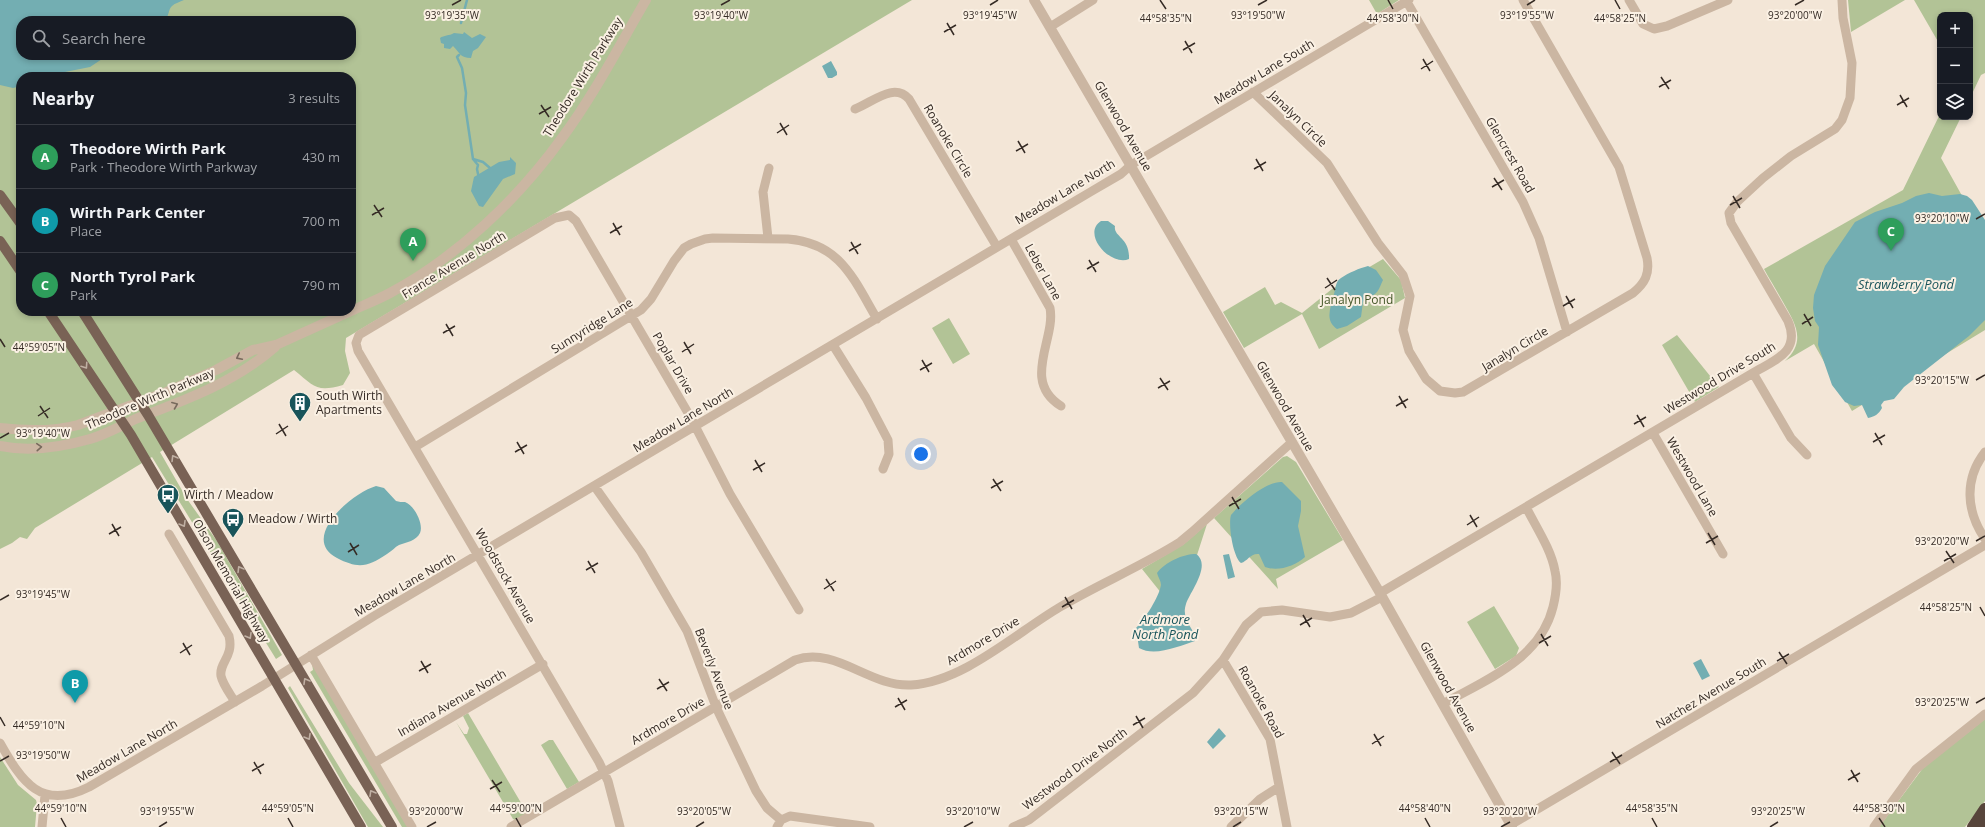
<!DOCTYPE html>
<html lang="en">
<head>
<meta charset="utf-8">
<style>
  :root { --surface:#171b24; --page:#242831; --text:#f1f3f6; --muted:#9ea1a6; --line:#363941; --accent:#0f766e }
  body { margin:0; font-family:"Open Sans",sans-serif; background:var(--page); color:var(--text) }
  .controls { position:absolute; right:12px; top:12px; display:grid; overflow:hidden; border-radius:8px; box-shadow:0 2px 6px #0003 }
  .controls button { width:36px; height:36px; display:grid; place-items:center; padding:0; border:0; border-bottom:1px solid var(--line); background:var(--surface); color:var(--text); font:20px sans-serif }
  .you { position:absolute; left:921px; top:454px; width:14px; height:14px; margin:-10px; border:3px solid #fff; border-radius:50%; background:#1a73e8; box-shadow:0 0 0 6px #1a73e833 }
  .badge { display:grid; place-items:center; width:26px; height:26px; border-radius:50%; background:var(--accent); color:#fff; font-size:13px; font-weight:700 }
  .pin { position:absolute; translate:-50% -33px; filter:drop-shadow(0 1px 2px #0008) }
  .pin::after { content:''; position:absolute; top:21px; width:14px; height:12px; background:inherit; clip-path:polygon(0 0,100% 0,50% 100%) }
  .list { margin:0; padding:0; list-style:none }
  h2 { display:flex; justify-content:space-between; align-items:center; height:52px; margin:0; padding:0 16px; font-size:17px }
  h2 small { font-size:13px; font-weight:400; color:var(--muted) }
  .list li { display:grid; grid-template-columns:26px 1fr auto; gap:12px; align-items:center; box-sizing:border-box; height:64px; padding:0 16px; border-top:1px solid var(--line) }
  .list b { display:block; font-size:15px; white-space:nowrap }
  .list p { margin:0; font-size:13px; white-space:nowrap; color:var(--muted) }
  .list em { font-size:13px; font-style:normal; color:var(--muted) }
  .icon { flex:none; width:22px; height:22px; fill:none; stroke:currentColor; stroke-width:2; stroke-linecap:round; stroke-linejoin:round }
  .map { position:relative; flex:none; width:1985px; height:827px; overflow:hidden }
  .search { position:absolute; background:var(--surface); box-shadow:0 2px 6px #0003; left:16px; top:16px; width:340px; height:44px; display:flex; align-items:center; gap:10px; box-sizing:border-box; padding:0 14px; border-radius:16px; color:var(--muted); font-size:15px }
  .panel { position:absolute; background:var(--surface); box-shadow:0 2px 6px #0003; left:16px; top:72px; width:340px; height:244px; border-radius:16px }
  .map>svg:first-child { display:block }
  .green { fill:#b2c396; fill-rule:evenodd }
  .water { fill:#73aeb2 }
  .lines { fill:none; stroke-linecap:round; stroke-linejoin:round }
  .stream { stroke:#73aeb2; stroke-width:2.5 }
  .minor { stroke:#cbb6a2; stroke-width:9 }
  .tertiary { stroke:#cbb6a2; stroke-width:10 }
  .primary { stroke:#796255; stroke-width:10 }
  .motorway { stroke:#57453b; stroke-width:12 }
  .oneway { stroke:#786a5d }
  .oneway2 { stroke:#c0b0a3 }
  .ticks { fill:none; stroke:#352b25; stroke-width:1.5 }
  .labels { text-anchor:middle; stroke-width:4; stroke-linejoin:round; paint-order:stroke }
  .street-label { font-size:12px; fill:#352b25; stroke:#faf0e3 }
  .park-label { font-size:12px; fill:#435527; stroke:#faf0e3 }
  .poi-label { font-size:12px; fill:#352b25; stroke:#faf0e3; text-anchor:start }
  .water-label { font-size:13px; font-style:italic; fill:#18545a; stroke:#faf0e3 }
  .ticks-label { font-size:10px; text-anchor:middle; fill:#352b25; stroke:#faf0e3; stroke-width:4; stroke-linejoin:round; paint-order:stroke }
</style>
</head>
<body>
<div class="map">
<svg width="1985" height="827" viewBox="0 0 1985 827">
  <rect width="100%" height="100%" fill="#f3e6d7"/>
  <path class="green" d="M 0,0 L 912,0 L 346,338 L 345,351 L 350,373 L 343,385 C 316,393 314,386 294,370 L 160,452 L 187,499 L 217,541 L 282,655 L 276,659 L 152,457 L 35,528 L 27,539 L 20,537 L 12,543 L 0,549 ZM 21,21 L 351,21 L 351,55 L 21,55 ZM 21,77 L 351,77 L 351,311 L 21,311 Z
    M 1369,0 L 1399,0 L 1377,14 Z
    M 1848,0 L 1905,0 L 1851,32 Z
    M 1914,0 L 1985,0 L 1985,73 L 1981,75 L 1970,98 L 1970,15 L 1940,15 L 1940,45 Z
    M 1940,114 L 1940,117 L 1961,117 L 1941,158 L 1985,237 L 1985,330 L 1852,411 L 1814,344 L 1785,361 C 1807,341 1795,323 1783,302 C 1777,291 1770,280 1764,269 L 1903,190 Z
    M 1383,259 L 1401,280 L 1405,298 L 1319,349 L 1302,314 L 1244,348 L 1223,312 L 1265,287 L 1275,305 L 1281,302 L 1302,313 L 1332,289 Z
    M 949,318 L 970,354 L 953,364 L 932,328 Z
    M 1677,335 L 1719,387 L 1695,402 L 1662,345 Z
    M 1287,456 L 1296,462 L 1343,540 L 1276,579 L 1278,589 L 1214,518 L 1275,464 L 1283,457 Z
    M 1207,524 L 1178,614 L 1142,569 L 1184,544 Z
    M 1494,606 L 1519,648 L 1516,656 L 1495,669 L 1467,622 Z
    M 312,664 L 408,827 L 402,827 L 312,675 L 310,672 L 313,670 Z
    M 290,686 L 349,783 L 383,827 L 368,827 L 288,688 Z
    M 468,713 L 527,813 L 515,820 L 513,819 L 456,722 L 464,734 L 467,734 L 469,728 L 463,716 Z
    M 1985,719 L 1985,801 L 1965,827 L 1879,827 L 1923,768 Z
    M 549,740 L 553,740 L 579,782 L 567,789 L 541,745 Z
    M 0,757 L 18,785 L 36,800 L 37,804 L 35,827 L 0,827 Z"/>
  <path class="water" d="M 0,0 L 184,0 C 180,2 175,3 172,6 C 168,10 169,16 165,21 L 21,21 L 21,55 L 108,55 L 90,67 L 60,73 L 52,77 L 21,77 L 21,86 L 13,88 L 0,85 Z
    M 464,32 L 472,38 L 480,34 L 486,37 L 478,48 L 473,51 L 471,58 C 460,58 460,53 453,46 L 450,49 L 444,48 L 444,44 L 441,43 L 440,38 C 444,35 449,36 454,33 L 463,34 Z
    M 831,61 L 837,72 L 837,75 L 832,78 L 828,78 L 822,66 Z
    M 510,157 L 516,163 L 515,174 L 503,179 L 483,207 L 479,206 L 471,191 L 474,177 L 499,162 L 510,160 Z
    M 1929,193 L 1942,196 L 1960,194 L 1967,196 L 1972,200 L 1985,220 L 1985,320 L 1969,336 L 1904,387 L 1894,399 L 1884,401 L 1881,405 L 1882,408 C 1879,414 1874,417 1868,418 L 1862,405 L 1854,406 L 1845,402 L 1832,385 L 1818,345 L 1819,327 L 1815,321 L 1813,308 L 1814,295 L 1825,266 L 1855,222 L 1875,212 L 1902,203 L 1916,196 Z
    M 1101,221 L 1108,221 L 1115,226 C 1113,237 1130,237 1129,259 C 1111,267 1081,234 1101,221 Z
    M 1368,266 L 1376,270 L 1383,280 C 1379,288 1378,296 1367,297 L 1363,302 L 1361,317 L 1347,326 L 1337,329 C 1324,320 1331,307 1334,294 C 1336,288 1335,282 1341,278 C 1348,273 1360,268 1368,266 Z
    M 1282,482 L 1301,501 L 1301,511 L 1298,526 L 1305,557 C 1295,566 1278,572 1265,567 L 1259,554 C 1250,553 1248,561 1241,563 C 1233,557 1228,525 1231,515 C 1241,503 1266,481 1282,482 Z
    M 376,486 L 384,488 L 396,501 C 399,502 402,502 405,502 C 414,505 424,524 420,533 C 416,541 407,542 399,545 C 395,547 392,551 387,554 C 368,567 358,569 337,558 C 299,538 352,493 376,486 Z
    M 1196,554 C 1212,565 1190,592 1186,604 C 1180,622 1198,631 1195,641 C 1179,646 1155,657 1139,648 L 1136,628 C 1145,619 1159,597 1161,585 C 1161,581 1158,577 1157,573 C 1165,562 1183,554 1196,554 Z
    M 1229,554 L 1235,577 L 1228,579 L 1223,555 Z
    M 1701,659 L 1710,676 L 1702,680 L 1693,663 Z
    M 1219,728 L 1226,736 L 1213,749 L 1207,742 Z"/>
  <g class="lines">
    <path class="stream" d="M 461,23 L 467,0
      M 459,55 L 457,57 L 462,68 L 466,93 L 465,105 L 473,159 L 483,162 L 490,168
      M 473,159 L 478,165 L 477,169 L 478,174"/>
    <path class="minor" d="M 1629,0 L 1643,24 L 1654,29 L 1667,26 L 1728,0
      M 1407,2 L 1523,202 L 1539,238 L 1567,332
      M 1050,27 L 1093,0
      M 1253,92 L 1327,163 L 1378,243 L 1403,275 L 1410,296 L 1403,330 L 1409,351 L 1426,379 L 1440,391 L 1455,393 L 1463,392 L 1633,293 C 1645,283 1650,274 1647,258 L 1619,167 L 1523,0
      M 855,109 C 873,102 894,82 909,99 L 997,247
      M 768,238 L 763,192 L 769,168
      M 1011,239 L 1050,308 C 1056,339 1021,381 1061,406
      M 833,345 L 866,398 L 888,440 L 889,454 L 883,469
      M 1753,373 L 1791,438 L 1807,455
      M 1653,433 L 1723,554
      M 415,447 L 641,310 L 651,299 L 674,261 L 684,248 L 691,244 L 705,239 L 713,238 L 788,239 C 840,243 853,278 877,319
      M 1985,452 C 1964,479 1966,511 1985,539
      M 595,487 L 641,552 L 687,631 L 716,707 L 756,791 L 767,808 L 781,820
      M 169,534 L 229,636 C 234,657 219,662 221,676 C 223,685 231,695 235,702
      M 1380,593 L 1753,373 C 1775,360 1801,352 1788,321 L 1731,223 L 1729,213 L 1737,202 L 1763,178 L 1791,156 L 1835,129 L 1842,120 L 1850,98 L 1852,63 L 1843,18 L 1842,0
      M 311,655 L 412,827
      M 1223,660 L 1270,739 L 1287,827
      M 1443,704 C 1485,680 1540,660 1553,607 C 1556,595 1558,583 1555,571 C 1551,549 1536,527 1526,507
      M 0,743 C 22,782 41,811 89,787 L 262,686 L 374,616 L 1092,191 L 1121,174 L 1131,165 L 1409,0
      M 374,763 L 543,664
      M 42,827 L 45,795
      M 511,827 L 795,660 C 836,646 869,687 911,685 C 963,682 1016,633 1060,607 C 1099,584 1142,566 1180,542 L 1192,532 L 1292,442
      M 620,827 L 608,781 L 599,762 L 358,351 L 356,343 L 359,335 L 555,218 L 569,215 L 576,221 L 691,418 L 730,494 L 799,610
      M 777,827 L 781,820 L 790,816 L 870,827
      M 1013,827 L 1029,820 L 1042,810 L 1193,693 L 1223,660 L 1246,625 L 1261,612 L 1282,610 L 1330,617 L 1351,613 L 1382,597
      M 1231,827 L 1260,799 L 1279,787
      M 1507,827 L 1985,545
      M 1874,827 L 1916,769 L 1985,714"/>
    <path class="tertiary" d="M 1034,0 L 1380,593 L 1512,827
      M 351,311 C 364,305 377,300 390,293 C 457,257 518,199 562,138 C 594,95 619,46 646,0
      M 0,428 C 26,431 52,432 78,425 L 164,393 L 216,370 L 253,350 L 276,345 L 351,311
      M 0,446 C 29,452 62,447 90,439 C 107,434 122,425 138,418 C 186,400 235,382 275,347"/>
    <path class="primary" d="M 0,195 L 21,224
      M 0,241 L 21,272
      M 48,311 L 131,435 L 361,827
      M 82,311 L 148,415 L 392,827"/>
    <path class="motorway" d="M 1973,827 L 1985,809
      M 1983,827 L 1985,824"/>
  </g>
  <defs><path id="oneway-chevron" d="M-2-3.5L2.5 0L-2 3.5" fill="none" stroke-width="1.6" stroke-linecap="round" stroke-linejoin="round"/></defs>
  <g class="oneway">
    <use href="#oneway-chevron" transform="translate(239 357) rotate(153)"/>
    <use href="#oneway-chevron" transform="translate(175 405) rotate(-22)"/>
    <use href="#oneway-chevron" transform="translate(39 447) rotate(-4)"/>
  </g>
  <g class="oneway2">
    <use href="#oneway-chevron" transform="translate(85 366) rotate(56)"/>
    <use href="#oneway-chevron" transform="translate(174 458) rotate(-121)"/>
    <use href="#oneway-chevron" transform="translate(183 524) rotate(60)"/>
    <use href="#oneway-chevron" transform="translate(240 569) rotate(-121)"/>
    <use href="#oneway-chevron" transform="translate(249 636) rotate(60)"/>
    <use href="#oneway-chevron" transform="translate(306 681) rotate(-120)"/>
    <use href="#oneway-chevron" transform="translate(308 737) rotate(60)"/>
    <use href="#oneway-chevron" transform="translate(372 793) rotate(-120)"/>
  </g>
  <path class="ticks" d="M 1160,0 L 1166,9M 1388,0 L 1393,9M 1615,0 L 1620,9M 452,5 L 461,0M 721,5 L 730,0M 990,5 L 998,0M 1258,5 L 1267,0M 1527,5 L 1535,0M 1795,5 L 1804,0M 947,23 L 954,35M 944,32 L 956,25M 1185,41 L 1192,53M 1183,50 L 1195,43M 1423,59 L 1430,71M 1421,69 L 1433,61M 1661,77 L 1669,89M 1659,87 L 1671,80M 1900,95 L 1907,107M 541,105 L 549,117M 1897,105 L 1909,98M 539,114 L 551,107M 780,123 L 787,135M 777,133 L 789,125M 1018,141 L 1025,153M 1016,151 L 1028,144M 1256,159 L 1263,171M 1254,169 L 1266,162M 1494,178 L 1502,190M 1492,187 L 1504,180M 1733,196 L 1740,208M 374,205 L 382,217M 1730,205 L 1742,198M 372,215 L 384,208M 1976,219 L 1985,214M 613,223 L 620,235M 610,233 L 622,226M 851,242 L 858,254M 849,251 L 861,244M 1089,260 L 1096,272M 1087,269 L 1099,262M 1327,278 L 1335,290M 1325,288 L 1337,280M 1566,296 L 1573,308M 1563,306 L 1575,299M 1804,314 L 1811,326M 446,324 L 453,336M 1802,324 L 1813,317M 443,333 L 455,326M 0,339 L 5,347M 684,342 L 691,354M 682,352 L 694,344M 922,360 L 929,372M 920,370 L 932,363M 1160,378 L 1168,390M 1976,380 L 1985,375M 1158,388 L 1170,381M 1399,396 L 1406,408M 40,406 L 48,418M 1396,406 L 1408,399M 1637,415 L 1644,427M 38,416 L 50,408M 279,424 L 286,436M 1634,424 L 1646,417M 1875,433 L 1882,445M 276,434 L 288,426M 0,438 L 9,433M 517,442 L 524,454M 1873,442 L 1885,435M 515,452 L 527,445M 755,460 L 762,472M 753,470 L 765,463M 993,479 L 1001,491M 991,488 L 1003,481M 1232,497 L 1239,509M 1229,506 L 1241,499M 1470,515 L 1477,527M 112,524 L 119,536M 1467,525 L 1479,517M 1708,533 L 1715,545M 109,534 L 121,527M 1976,541 L 1985,536M 350,543 L 357,555M 1706,543 L 1718,536M 1946,551 L 1954,563M 348,552 L 359,545M 588,561 L 595,573M 1944,561 L 1956,554M 586,570 L 598,563M 826,579 L 834,591M 824,589 L 836,581M 1065,597 L 1072,609M 0,600 L 9,595M 1062,607 L 1074,600M 1980,607 L 1985,616M 1303,615 L 1310,627M 1300,625 L 1312,618M 1541,634 L 1548,646M 183,643 L 190,655M 1539,643 L 1551,636M 1779,652 L 1787,664M 180,653 L 192,645M 421,661 L 428,673M 1777,661 L 1789,654M 419,671 L 431,664M 659,679 L 667,691M 657,689 L 669,682M 898,698 L 905,710M 1976,703 L 1985,698M 895,707 L 907,700M 1136,716 L 1143,728M 0,717 L 5,726M 1133,725 L 1145,718M 1374,734 L 1381,746M 1372,744 L 1384,736M 1612,752 L 1620,764M 0,761 L 9,756M 254,762 L 261,774M 1610,762 L 1622,755M 1851,770 L 1858,782M 252,771 L 264,764M 492,780 L 500,792M 1848,780 L 1860,773M 490,789 L 502,782M 61,818 L 66,827M 288,818 L 293,827M 516,818 L 521,827M 1425,818 L 1430,827M 1652,818 L 1657,827M 1879,818 L 1885,827M 159,827 L 167,822M 427,827 L 436,822M 696,827 L 704,822M 964,827 L 973,822M 1233,827 L 1241,822M 1501,827 L 1510,822M 1770,827 L 1778,822"/>
  <defs>
    <g id="building-pin" transform="scale(1.15)"><path d="M0 17L-7.5 6A9.5 9.5 0 1 1 7.5 6Z" fill="#18545a" stroke="#faf0e3"/><path d="M-4-6H4V6H1V3H-1V6H-4ZM-2.5-4.3h1.7v1.8h-1.7ZM.8-4.3h1.7v1.8H.8ZM-2.5-1h1.7V.8h-1.7ZM.8-1h1.7V.8H.8Z" fill="#fff"/></g>
    <g id="bus-pin" transform="scale(1.15)"><path d="M0 17L-7.5 6A9.5 9.5 0 1 1 7.5 6Z" fill="#18545a" stroke="#faf0e3"/><path d="M-5-6H5V4H4V6H2V4H-2V6H-4V4H-5ZM-3.5-4V0h7V-4ZM-3.5 1.2v1.5H-2V1.2ZM2 1.2v1.5H3.5V1.2Z" fill="#fff"/></g>
  </defs>
  <g fill-rule="evenodd">
    <use href="#building-pin" x="300" y="403"/>
    <use href="#bus-pin" x="168" y="495"/>
    <use href="#bus-pin" x="233" y="519"/>
  </g>
  <g class="labels">
    <g class="street-label">
      <text transform="translate(1264 72) rotate(-31)" y="4">Meadow Lane South</text>
      <text transform="translate(583 77) rotate(-58)" y="4">Theodore Wirth Parkway</text>
      <text transform="translate(1298 119) rotate(44)" y="4">Janalyn Circle</text>
      <text transform="translate(1123 126) rotate(60)" y="4">Glenwood Avenue</text>
      <text transform="translate(948 141) rotate(59)" y="4">Roanoke Circle</text>
      <text transform="translate(1510 155) rotate(60)" y="4">Glencrest Road</text>
      <text transform="translate(1065 192) rotate(-31)" y="4">Meadow Lane North</text>
      <text transform="translate(454 265) rotate(-31)" y="4">France Avenue North</text>
      <text transform="translate(1043 272) rotate(61)" y="4">Leber Lane</text>
      <text transform="translate(592 326) rotate(-32)" y="4">Sunnyridge Lane</text>
      <text transform="translate(1515 349) rotate(-31)" y="4">Janalyn Circle</text>
      <text transform="translate(673 363) rotate(60)" y="4">Poplar Drive</text>
      <text transform="translate(1720 378) rotate(-31)" y="4">Westwood Drive South</text>
      <text transform="translate(150 399) rotate(-23)" y="4">Theodore Wirth Parkway</text>
      <text transform="translate(1285 406) rotate(60)" y="4">Glenwood Avenue</text>
      <text transform="translate(683 420) rotate(-31)" y="4">Meadow Lane North</text>
      <text transform="translate(1692 477) rotate(60)" y="4">Westwood Lane</text>
      <text transform="translate(505 576) rotate(60)" y="4">Woodstock Avenue</text>
      <text transform="translate(231 581) rotate(60)" y="4">Olson Memorial Highway</text>
      <text transform="translate(405 585) rotate(-30)" y="4">Meadow Lane North</text>
      <text transform="translate(983 641) rotate(-31)" y="4">Ardmore Drive</text>
      <text transform="translate(714 669) rotate(69)" y="4">Beverly Avenue</text>
      <text transform="translate(1448 687) rotate(61)" y="4">Glenwood Avenue</text>
      <text transform="translate(1711 693) rotate(-31)" y="4">Natchez Avenue South</text>
      <text transform="translate(1261 702) rotate(61)" y="4">Roanoke Road</text>
      <text transform="translate(452 703) rotate(-30)" y="4">Indiana Avenue North</text>
      <text transform="translate(668 721) rotate(-30)" y="4">Ardmore Drive</text>
      <text transform="translate(127 751) rotate(-30)" y="4">Meadow Lane North</text>
      <text transform="translate(1075 769) rotate(-37)" y="4">Westwood Drive North</text>
    </g>
    <g class="park-label">
      <text x="1357" y="304">Janalyn Pond</text>
    </g>
    <g class="poi-label">
      <text x="316" y="400">South Wirth<tspan x="316" dy="14">Apartments</tspan></text>
      <text x="184" y="499">Wirth / Meadow</text>
      <text x="248" y="523">Meadow / Wirth</text>
    </g>
    <g class="water-label">
      <text x="1906" y="289">Strawberry Pond</text>
      <text x="1165" y="624">Ardmore<tspan x="1165" dy="15">North Pond</tspan></text>
    </g>
  </g>
  <g class="ticks-label">
    <text x="1795" y="19">93°20'00"W</text>
    <text x="452" y="19">93°19'35"W</text>
    <text x="721" y="19">93°19'40"W</text>
    <text x="990" y="19">93°19'45"W</text>
    <text x="1258" y="19">93°19'50"W</text>
    <text x="1527" y="19">93°19'55"W</text>
    <text x="1166" y="22">44°58'35"N</text>
    <text x="1393" y="22">44°58'30"N</text>
    <text x="1620" y="22">44°58'25"N</text>
    <text x="1942" y="222">93°20'10"W</text>
    <text x="39" y="351">44°59'05"N</text>
    <text x="1942" y="384">93°20'15"W</text>
    <text x="43" y="437">93°19'40"W</text>
    <text x="1942" y="545">93°20'20"W</text>
    <text x="43" y="598">93°19'45"W</text>
    <text x="1946" y="611">44°58'25"N</text>
    <text x="1942" y="706">93°20'25"W</text>
    <text x="39" y="729">44°59'10"N</text>
    <text x="43" y="759">93°19'50"W</text>
    <text x="61" y="812">44°59'10"N</text>
    <text x="288" y="812">44°59'05"N</text>
    <text x="516" y="812">44°59'00"N</text>
    <text x="1425" y="812">44°58'40"N</text>
    <text x="1652" y="812">44°58'35"N</text>
    <text x="1879" y="812">44°58'30"N</text>
    <text x="167" y="815">93°19'55"W</text>
    <text x="436" y="815">93°20'00"W</text>
    <text x="704" y="815">93°20'05"W</text>
    <text x="973" y="815">93°20'10"W</text>
    <text x="1241" y="815">93°20'15"W</text>
    <text x="1510" y="815">93°20'20"W</text>
    <text x="1778" y="815">93°20'25"W</text>
  </g>
</svg>
<div class="controls">
<button>+</button>
<button>−</button>
<button><svg class="icon" aria-label="layers" viewBox="0 0 24 24"><path d="M12 4l9 5-9 5-9-5zM3 14l9 5 9-5"/></svg></button>
</div>
<div class="you"></div>
<div class="pin badge" style="left:413px;top:261px;background:#2e9e5b">A</div>
<div class="pin badge" style="left:75px;top:703px;background:#0f9aa8">B</div>
<div class="pin badge" style="left:1891px;top:251px;background:#2e9e5b">C</div>
<div class="search"><svg class="icon" aria-label="search" viewBox="0 0 24 24"><circle cx="10" cy="10" r="6"/><path d="M15 15l6 6"/></svg>Search here</div>
<section class="panel">
<h2>Nearby<small>3 results</small></h2>
<ul class="list">
<li><span class="badge" style="background:#2e9e5b">A</span><div><b>Theodore Wirth Park</b><p>Park · Theodore Wirth Parkway</p></div><em>430 m</em></li>
<li><span class="badge" style="background:#0f9aa8">B</span><div><b>Wirth Park Center</b><p>Place</p></div><em>700 m</em></li>
<li><span class="badge" style="background:#2e9e5b">C</span><div><b>North Tyrol Park</b><p>Park</p></div><em>790 m</em></li>
</ul>
</section>
</div>
</body>
</html>
